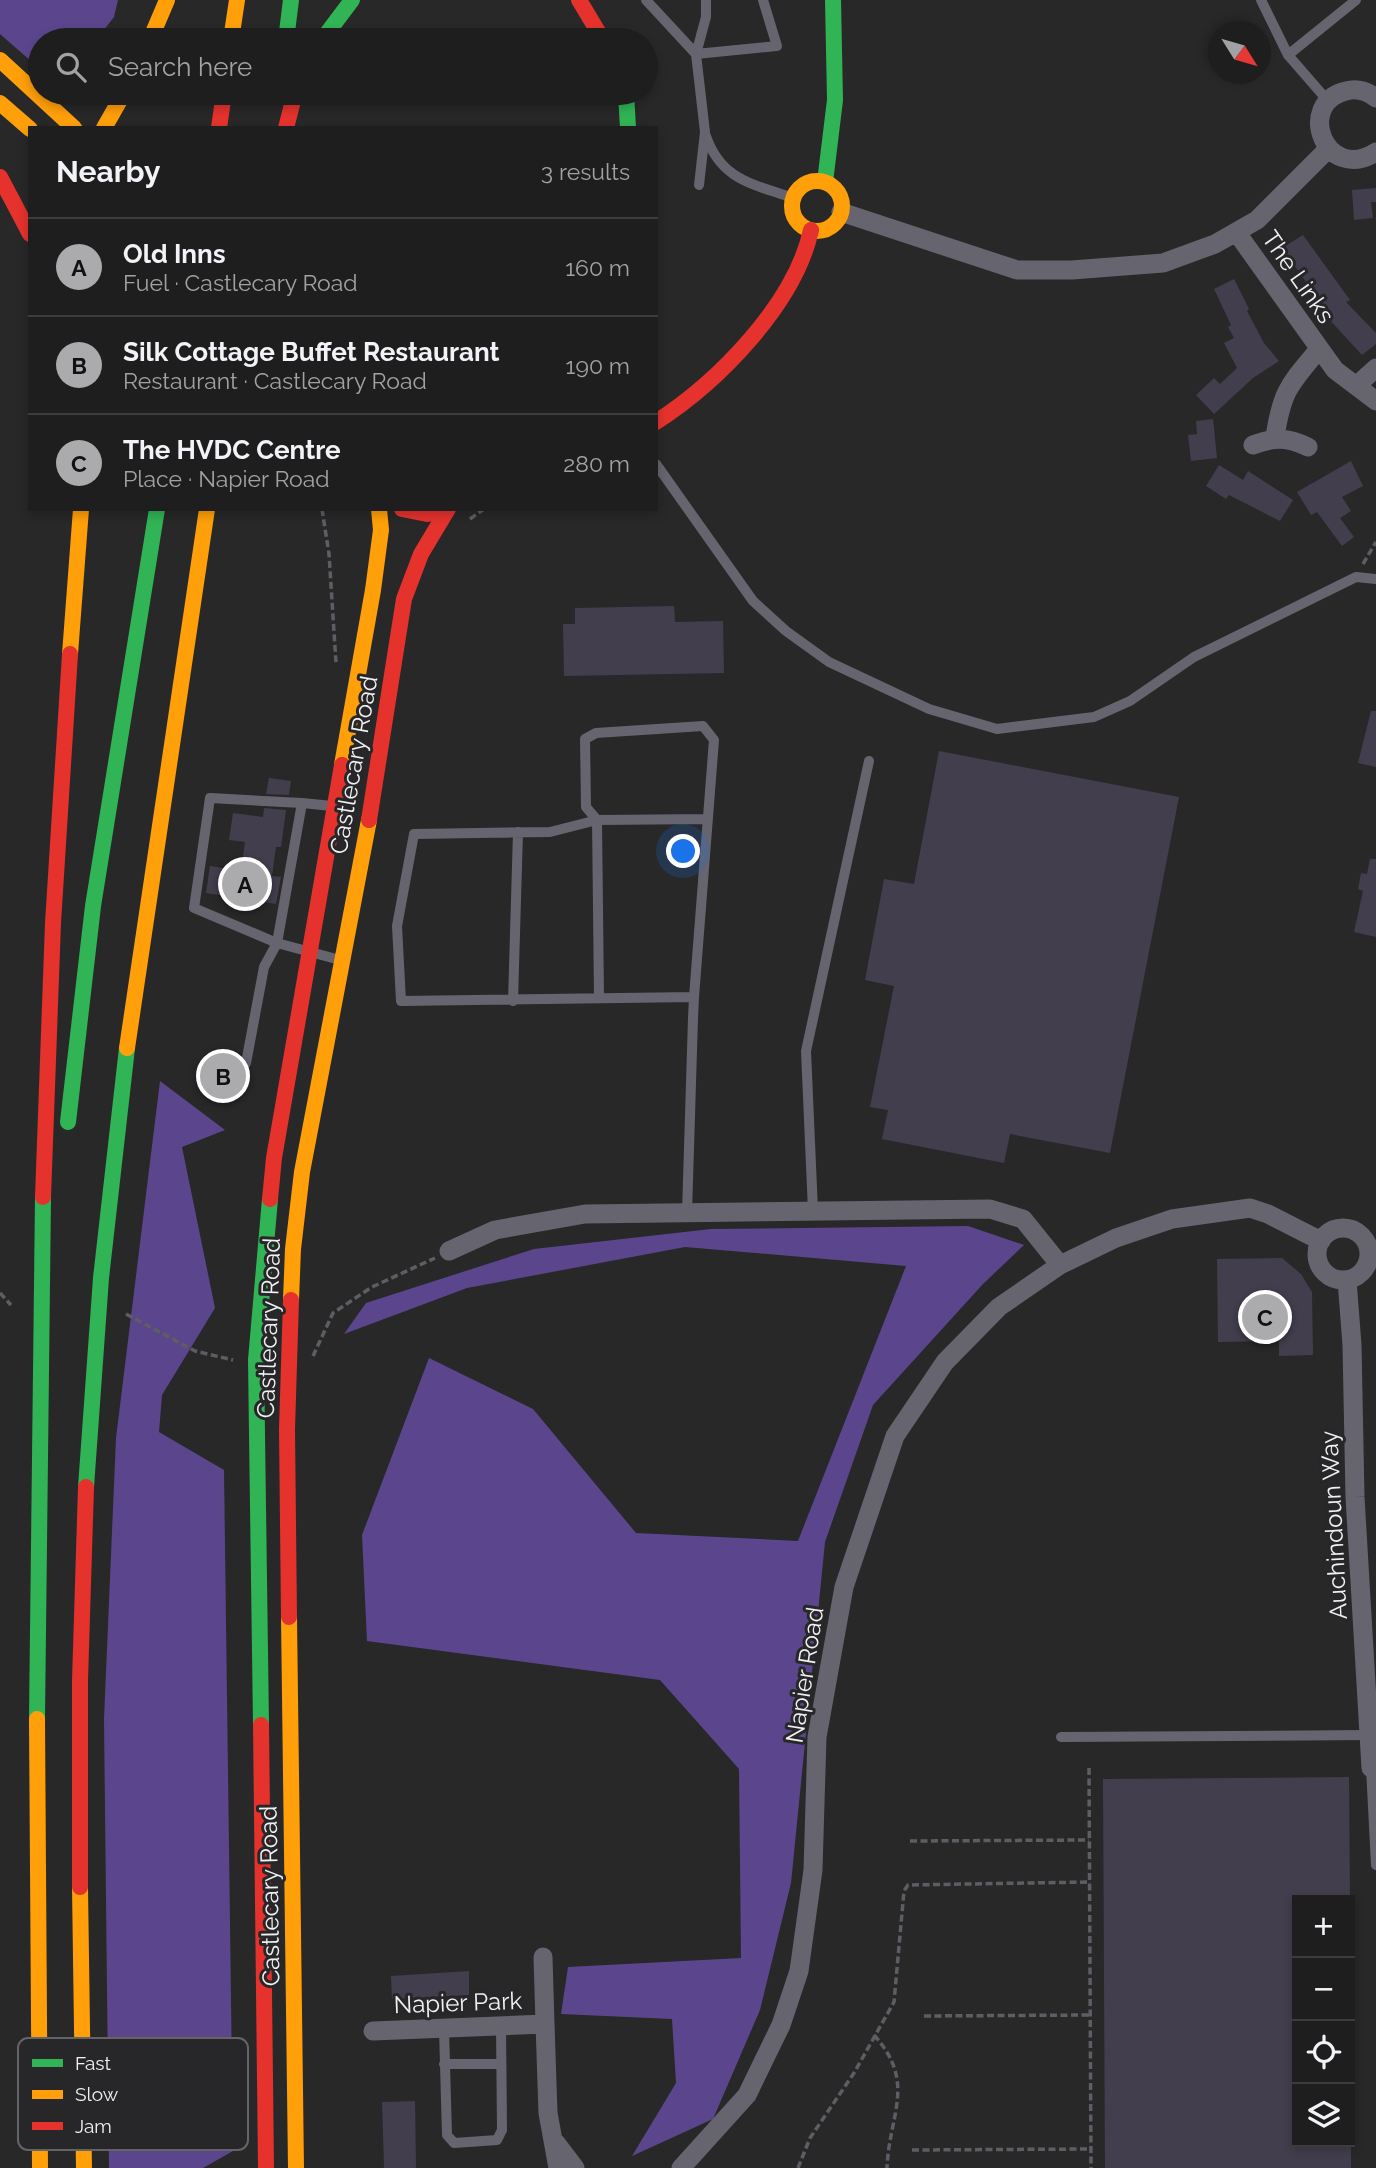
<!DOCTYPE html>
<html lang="en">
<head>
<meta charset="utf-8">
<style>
  :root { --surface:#1e1e1f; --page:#262728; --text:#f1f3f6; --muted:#a1a2a4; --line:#3c3c3d; --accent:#abaaac }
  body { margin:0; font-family:Raleway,sans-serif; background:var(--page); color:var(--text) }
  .controls { position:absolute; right:21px; bottom:21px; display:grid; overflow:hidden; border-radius:0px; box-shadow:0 4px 10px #0003 }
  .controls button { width:63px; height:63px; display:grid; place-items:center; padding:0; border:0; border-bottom:2px solid var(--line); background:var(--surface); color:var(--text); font:35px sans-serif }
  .compass { position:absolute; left:1208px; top:21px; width:63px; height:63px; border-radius:50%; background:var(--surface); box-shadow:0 4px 10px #0003; rotate:127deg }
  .you { position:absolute; left:684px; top:852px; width:24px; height:24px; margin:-18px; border:5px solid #fff; border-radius:50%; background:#1a73e8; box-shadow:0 0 0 10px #1a73e833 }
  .badge { display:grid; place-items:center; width:46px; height:46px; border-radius:50%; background:var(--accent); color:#111; font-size:23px; font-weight:700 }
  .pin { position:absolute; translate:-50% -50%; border:4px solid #fff; box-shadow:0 2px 7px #0006 }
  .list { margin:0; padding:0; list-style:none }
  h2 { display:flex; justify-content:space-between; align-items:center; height:91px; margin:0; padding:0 28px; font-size:30px }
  h2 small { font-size:23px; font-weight:400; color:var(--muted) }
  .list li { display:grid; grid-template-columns:46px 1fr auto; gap:21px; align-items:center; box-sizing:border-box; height:98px; padding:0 28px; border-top:2px solid var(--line) }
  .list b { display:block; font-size:26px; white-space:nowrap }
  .list p { margin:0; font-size:23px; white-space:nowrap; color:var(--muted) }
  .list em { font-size:23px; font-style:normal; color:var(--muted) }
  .icon { flex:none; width:38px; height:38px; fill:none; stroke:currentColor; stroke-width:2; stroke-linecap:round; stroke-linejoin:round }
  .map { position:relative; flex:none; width:1376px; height:2168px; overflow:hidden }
  .search { position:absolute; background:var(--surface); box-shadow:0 4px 10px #0003; left:28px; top:28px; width:630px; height:77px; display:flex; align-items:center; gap:18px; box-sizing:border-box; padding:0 24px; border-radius:38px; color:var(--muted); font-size:26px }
  .panel { position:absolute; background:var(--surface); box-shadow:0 4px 10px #0003; left:28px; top:126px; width:630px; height:385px; border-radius:0px }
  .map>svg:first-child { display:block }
  .forest { fill:#5b468d }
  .building { fill:#433e4d }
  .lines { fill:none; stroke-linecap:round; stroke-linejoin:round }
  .path { stroke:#5e5d64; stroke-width:3.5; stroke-dasharray:7 3.5; stroke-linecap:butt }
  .lane { stroke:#66646f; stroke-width:10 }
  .street { stroke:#66646f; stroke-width:19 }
  .fast { stroke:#30b455; stroke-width:16 }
  .slow { stroke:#ff9f0a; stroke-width:16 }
  .jam { stroke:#e5322d; stroke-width:16 }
  .labels { text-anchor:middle; stroke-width:6; stroke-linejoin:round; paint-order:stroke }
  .street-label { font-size:24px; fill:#f1f0f2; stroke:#27272a }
  .key { fill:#27272a; stroke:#646366; stroke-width:2 }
  .key-label { font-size:19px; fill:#f1f0f2 }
</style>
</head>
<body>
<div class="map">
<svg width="1376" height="2168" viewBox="0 0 1376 2168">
  <rect width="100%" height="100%" fill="#282829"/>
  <path class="forest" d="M 0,0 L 118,0 L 114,17 L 96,40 L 40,40 L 40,69 L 0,34 Z
    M 160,1081 L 225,1130 L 182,1147 L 215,1308 L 162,1395 L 159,1432 L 224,1470 L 233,2151 L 203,2168 L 109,2168 L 104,1719 L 116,1438 Z
    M 968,1226 L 1024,1245 L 983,1284 L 873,1405 L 825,1542 L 791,1883 L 760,2010 L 713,2119 L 632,2156 L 676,2083 L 672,2019 L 561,2014 L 568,1967 L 741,1958 L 739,1769 L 660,1680 L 367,1641 L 362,1535 L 429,1358 L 533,1409 L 636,1533 L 798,1541 L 906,1266 L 685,1247 L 467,1288 L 344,1334 L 366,1303 L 534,1249 L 711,1229 Z"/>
  <path class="building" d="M 1376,188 L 1376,202 L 1371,202 L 1373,218 L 1354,220 L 1352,190 Z
    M 1303,235 L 1350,300 L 1346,302 L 1376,333 L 1376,344 L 1362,355 L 1328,318 L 1330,316 L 1282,248 Z
    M 1234,279 L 1249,309 L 1247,311 L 1264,343 L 1279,361 L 1253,378 L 1214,414 L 1196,395 L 1214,378 L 1220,384 L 1237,368 L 1224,343 L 1234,338 L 1228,327 L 1231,325 L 1214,289 Z
    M 1213,419 L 1217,458 L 1191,461 L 1188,435 L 1197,434 L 1196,421 Z
    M 1351,461 L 1363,486 L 1342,497 L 1351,511 L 1340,518 L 1354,537 L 1342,546 L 1317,512 L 1311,515 L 1297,492 Z
    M 1219,465 L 1243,480 L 1248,471 L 1293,500 L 1280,521 L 1229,495 L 1226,499 L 1206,486 Z
    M 674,606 L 675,622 L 723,621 L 724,673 L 564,676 L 563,624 L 575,624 L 575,608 Z
    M 1371,711 L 1376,711 L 1376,767 L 1358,763 Z
    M 939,751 L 1179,797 L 1110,1153 L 1010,1134 L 1004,1163 L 882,1139 L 888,1110 L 870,1107 L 894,986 L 865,980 L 884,879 L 914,884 Z
    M 269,778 L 291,781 L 289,795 L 266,794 Z
    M 264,808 L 286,810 L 281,847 L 276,847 L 272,876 L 281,877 L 276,904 L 206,893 L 210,866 L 241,871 L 245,842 L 229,840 L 233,813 L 263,817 Z
    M 1370,859 L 1376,859 L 1376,937 L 1354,932 L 1363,891 L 1358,889 L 1361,873 L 1367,874 Z
    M 1282,1258 L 1301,1274 L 1312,1292 L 1313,1355 L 1279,1356 L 1279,1341 L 1218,1342 L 1217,1259 Z
    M 1349,1777 L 1350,1900 L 1297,1900 L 1297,2142 L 1351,2142 L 1351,2168 L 1105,2168 L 1103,1779 Z
    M 469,1971 L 469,1995 L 392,1999 L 391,1976 Z
    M 415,2101 L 416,2168 L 384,2168 L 382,2102 Z"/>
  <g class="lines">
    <path class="path" d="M 322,509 L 329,554 L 336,663
      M 470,519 L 484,509
      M 1363,564 L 1376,542
      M 0,1293 L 11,1305
      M 126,1314 L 195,1351 L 233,1360
      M 313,1356 L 333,1313 L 372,1287 L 435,1258
      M 1089,1768 L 1091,2168
      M 910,1841 L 1089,1840
      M 924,2016 L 1090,2015
      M 874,2035 C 917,2083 889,2114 887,2168
      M 912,2150 L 1091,2149
      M 798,2168 L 810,2138 L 854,2073 L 894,2002 L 904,1891 L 908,1885 L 1089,1882"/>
    <path class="lane" d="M 646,0 L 696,54 L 777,46 L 763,0
      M 1261,0 L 1288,55 L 1328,101
      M 1288,55 L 1356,0
      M 706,136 C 721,180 753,184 793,198
      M 699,185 L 705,132 L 696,54 L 706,17 L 706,0
      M 656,464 L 753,601 L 786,631 L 829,662 L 929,709 L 997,729 L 1094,717 L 1130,701 L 1194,657 L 1356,577 L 1376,579
      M 332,806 L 302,803 L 277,943 L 340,960
      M 599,998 L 597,820 L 550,832 L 414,834 L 397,926 L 401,1001 L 694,997
      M 513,1001 L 518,832
      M 246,1063 L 264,967 L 277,943 L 194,908 L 210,798 L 302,803
      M 813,1211 L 806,1051 L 869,761
      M 687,1213 L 693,1018 L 694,997 L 714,740 L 703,726 L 596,733 L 585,739 L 586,807 L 597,820 L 708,819
      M 1061,1737 L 1370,1735
      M 1371,1768 L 1376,1865
      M 444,2029 L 447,2135 L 454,2143 L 497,2140 L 502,2130 L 501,2026
      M 444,2064 L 501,2064"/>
    <path class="street" d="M 1376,98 C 1367,91 1357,88 1346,91 C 1295,103 1325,184 1376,152
      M 841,212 L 1017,270 L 1072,270 L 1163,263 L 1215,244 L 1257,220 L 1328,149
      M 1237,233 L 1335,370 L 1376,401
      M 1356,386 L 1376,368
      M 1275,437 C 1282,390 1290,384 1319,349
      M 1253,445 C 1275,437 1287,437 1308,447
      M1317 1254a26 26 0 1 1 52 0a26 26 0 1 1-52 0Z
      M 449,1251 L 495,1230 L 585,1214 L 990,1209 L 1023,1219 L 1060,1265
      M 1347,1280 L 1352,1345 L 1355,1497 L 1371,1768
      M 543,1957 L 545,2024
      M 373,2031 L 545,2024 L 548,2113 L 558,2168
      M 556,2143 L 575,2168
      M 681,2168 L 747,2095 L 781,2025 L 799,1971 L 813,1870 L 817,1737 L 844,1587 L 895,1436 L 945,1362 L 999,1307 L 1060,1265 L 1116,1238 L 1172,1219 L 1250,1208 L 1268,1214 L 1321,1241"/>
    <path class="fast" d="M 286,40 L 291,0
      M 322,40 L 352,0
      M 626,93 L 628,128
      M 825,182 L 835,100 L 833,0
      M 68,1122 L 93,906 L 157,509
      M 86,1487 L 101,1278 L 127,1048
      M 37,1719 L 43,1197
      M 261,1725 L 256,1360 L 270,1199"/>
    <path class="slow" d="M 150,40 L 167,0
      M 231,40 L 237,0
      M 0,60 L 74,128
      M 0,103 L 30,129
      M 104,128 L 124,93
      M792 206a25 25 0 1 1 50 0a25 25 0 1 1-50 0Z
      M 70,654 L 81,509
      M 342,765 L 373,590 L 381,530 L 379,509
      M 127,1048 L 207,509
      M 291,1300 L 293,1249 L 302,1172 L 369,820
      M 289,1617 L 296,2168
      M 37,1719 L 40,2168
      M 80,1887 L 84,2168"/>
    <path class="jam" d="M 579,0 L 603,40
      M 219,128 L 224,93
      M 286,128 L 295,93
      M 0,177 L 30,234
      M 656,422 C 718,382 795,304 811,230
      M 402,509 L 427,514 L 447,509
      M 369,820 L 404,599 L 421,554 L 448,509
      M 43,1197 L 53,923 L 70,654
      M 270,1199 L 274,1158 L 342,765
      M 289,1617 L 287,1429 L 291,1300
      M 261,1725 L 266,2168
      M 80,1887 L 80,1681 L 86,1487"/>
  </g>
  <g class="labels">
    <g class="street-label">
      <text transform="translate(1298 277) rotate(55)" y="8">The Links</text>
      <text transform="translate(354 765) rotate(-80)" y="8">Castlecary Road</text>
      <text transform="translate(269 1328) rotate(-88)" y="8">Castlecary Road</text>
      <text transform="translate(1334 1525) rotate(-93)" y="8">Auchindoun Way</text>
      <text transform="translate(805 1675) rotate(-81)" y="8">Napier Road</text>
      <text transform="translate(270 1896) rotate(-91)" y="8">Castlecary Road</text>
      <text transform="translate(458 2003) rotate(-2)" y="8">Napier Park</text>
    </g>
  </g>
  <rect x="18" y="2038" width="230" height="112" rx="10" class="key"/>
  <rect x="32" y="2059" width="31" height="8" fill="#30b455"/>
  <rect x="32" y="2090" width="31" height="9" fill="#ff9f0a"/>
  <rect x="32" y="2122" width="31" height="8" fill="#e5322d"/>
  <g class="key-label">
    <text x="75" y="2070">Fast</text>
    <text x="75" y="2101">Slow</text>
    <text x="75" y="2133">Jam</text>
  </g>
</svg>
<div class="controls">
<button>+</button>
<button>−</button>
<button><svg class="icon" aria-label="locate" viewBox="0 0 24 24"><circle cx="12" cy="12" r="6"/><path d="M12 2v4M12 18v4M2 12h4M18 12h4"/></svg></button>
<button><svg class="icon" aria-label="layers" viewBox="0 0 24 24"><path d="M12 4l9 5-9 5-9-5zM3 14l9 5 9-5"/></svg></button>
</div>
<svg class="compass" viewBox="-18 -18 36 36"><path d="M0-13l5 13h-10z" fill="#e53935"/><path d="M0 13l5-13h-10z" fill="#a1a2a4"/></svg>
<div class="you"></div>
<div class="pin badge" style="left:245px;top:884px">A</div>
<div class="pin badge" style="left:223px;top:1076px">B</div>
<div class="pin badge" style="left:1265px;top:1317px">C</div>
<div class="search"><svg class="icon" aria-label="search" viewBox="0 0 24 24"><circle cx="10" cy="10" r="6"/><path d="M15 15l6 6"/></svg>Search here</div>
<section class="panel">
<h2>Nearby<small>3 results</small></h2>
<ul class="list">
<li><span class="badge">A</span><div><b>Old Inns</b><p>Fuel · Castlecary Road</p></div><em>160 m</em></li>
<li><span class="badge">B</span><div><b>Silk Cottage Buffet Restaurant</b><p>Restaurant · Castlecary Road</p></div><em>190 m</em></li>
<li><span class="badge">C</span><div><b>The HVDC Centre</b><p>Place · Napier Road</p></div><em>280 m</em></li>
</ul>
</section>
</div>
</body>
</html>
